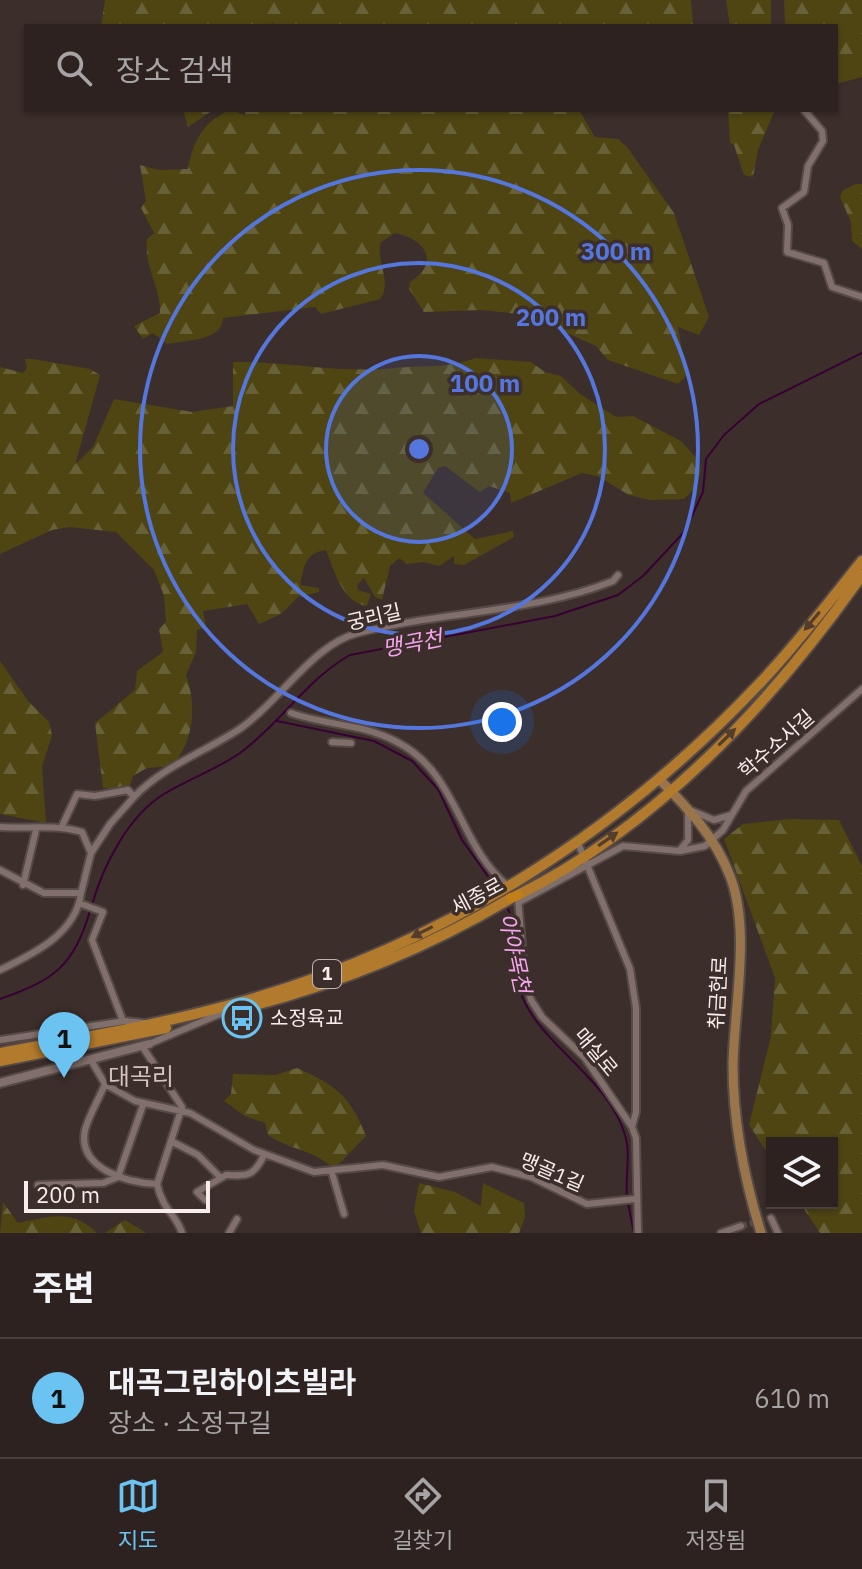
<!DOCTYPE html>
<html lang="ko">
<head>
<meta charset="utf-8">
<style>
  :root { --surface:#2d2220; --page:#392f2d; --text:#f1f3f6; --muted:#a7a4a5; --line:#483f3e; --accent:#6bc3f2 }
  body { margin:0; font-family:"IBM Plex Sans","Noto Sans KR",sans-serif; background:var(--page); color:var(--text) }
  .controls { position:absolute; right:24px; bottom:24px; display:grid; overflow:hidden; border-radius:0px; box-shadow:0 2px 6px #0004 }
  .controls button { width:72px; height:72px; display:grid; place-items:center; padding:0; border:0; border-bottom:2px solid var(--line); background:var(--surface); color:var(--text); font:40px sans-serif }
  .scale { position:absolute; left:24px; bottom:20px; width:186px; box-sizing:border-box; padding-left:8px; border:4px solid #f7edeb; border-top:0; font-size:22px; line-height:28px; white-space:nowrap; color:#f7edeb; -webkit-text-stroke:6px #3c2e2a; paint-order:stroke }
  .you { position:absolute; left:502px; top:722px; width:28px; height:28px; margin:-20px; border:6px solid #fff; border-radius:50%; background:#1a73e8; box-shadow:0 0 0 12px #1a73e833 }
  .badge { display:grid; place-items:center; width:52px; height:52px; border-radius:50%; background:var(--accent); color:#111; font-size:26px; font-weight:700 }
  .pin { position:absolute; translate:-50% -66px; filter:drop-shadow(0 2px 4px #0008) }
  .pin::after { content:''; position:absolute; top:42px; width:28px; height:24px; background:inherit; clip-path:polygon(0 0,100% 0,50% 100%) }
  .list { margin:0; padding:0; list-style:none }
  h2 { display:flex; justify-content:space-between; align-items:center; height:104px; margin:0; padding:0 32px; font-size:34px }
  h2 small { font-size:26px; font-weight:400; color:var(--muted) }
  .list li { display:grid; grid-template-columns:52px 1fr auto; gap:24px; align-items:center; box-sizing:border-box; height:120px; padding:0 32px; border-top:2px solid var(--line) }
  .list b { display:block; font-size:30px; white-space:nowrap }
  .list p { margin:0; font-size:26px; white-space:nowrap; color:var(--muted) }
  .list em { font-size:26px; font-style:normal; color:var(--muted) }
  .icon { flex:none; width:44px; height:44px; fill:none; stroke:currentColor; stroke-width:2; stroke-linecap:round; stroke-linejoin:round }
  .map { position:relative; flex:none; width:862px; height:1233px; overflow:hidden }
  .search { position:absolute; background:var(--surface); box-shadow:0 2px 6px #0004; left:24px; right:24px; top:24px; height:88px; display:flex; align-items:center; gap:20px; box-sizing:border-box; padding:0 28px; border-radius:0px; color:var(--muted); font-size:30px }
  .sheet { height:224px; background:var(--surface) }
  nav { display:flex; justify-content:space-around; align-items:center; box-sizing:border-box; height:112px; border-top:2px solid var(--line); background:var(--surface); font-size:22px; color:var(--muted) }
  nav a { display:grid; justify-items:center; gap:4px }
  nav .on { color:var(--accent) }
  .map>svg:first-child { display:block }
  .forest { fill:url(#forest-firs) }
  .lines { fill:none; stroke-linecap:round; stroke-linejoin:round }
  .stream { stroke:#380036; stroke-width:2 }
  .minor-tunnel { stroke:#584b47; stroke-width:6; stroke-dasharray:6 3; stroke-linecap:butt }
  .minor-casing { stroke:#564a46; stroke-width:10 }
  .tertiary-casing { stroke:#564a46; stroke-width:12 }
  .secondary-casing { stroke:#564a46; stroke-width:13 }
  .primary-casing { stroke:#564a46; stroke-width:14 }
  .trunk-casing { stroke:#564a46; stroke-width:14 }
  .minor { stroke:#816f6b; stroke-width:6 }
  .tertiary { stroke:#816f6b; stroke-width:8 }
  .secondary { stroke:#9a754c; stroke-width:9 }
  .primary { stroke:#b27a2d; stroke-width:10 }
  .trunk { stroke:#c27e18; stroke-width:10 }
  .oneway { fill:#543d2b }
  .ring { fill:none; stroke:#5476dd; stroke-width:4 }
  .labels { text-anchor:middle; stroke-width:7; stroke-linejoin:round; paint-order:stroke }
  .shield { fill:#3c2e2a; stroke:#bfb4b1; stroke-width:2 }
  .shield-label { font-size:18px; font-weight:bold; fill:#f7edeb }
  .street-label { font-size:20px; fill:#f7edeb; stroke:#3c2e2a }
  .poi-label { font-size:20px; fill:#f7edeb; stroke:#3c2e2a; text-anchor:start }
  .water-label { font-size:22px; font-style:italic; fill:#f8a3f0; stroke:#3c2e2a }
  .quarter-label { font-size:24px; fill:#d5c2bd; stroke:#3c2e2a }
  .centre { fill:#5476dd; stroke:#3c2e2a; stroke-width:4 }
  .ring-label { font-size:24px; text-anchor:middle; font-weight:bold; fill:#5476dd; stroke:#3c2e2a; stroke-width:7; stroke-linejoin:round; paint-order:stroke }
</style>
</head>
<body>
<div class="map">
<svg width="862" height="1233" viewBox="0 0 862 1233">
  <defs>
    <pattern id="forest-firs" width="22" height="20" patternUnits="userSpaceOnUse" patternTransform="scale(2)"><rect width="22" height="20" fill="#4e4513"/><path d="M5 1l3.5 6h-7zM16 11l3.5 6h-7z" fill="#686036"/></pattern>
  </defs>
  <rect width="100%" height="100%" fill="#3c2e2a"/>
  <path class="forest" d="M 105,0 L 691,0 L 693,25 L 280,26 L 272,23 L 269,26 L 101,26 Z
    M 726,0 L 771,0 L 771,26 L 730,26 Z
    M 784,0 L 862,0 L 862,77 L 836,84 L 836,26 L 785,26 Z
    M 183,110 L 213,110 L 188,127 Z
    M 230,110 L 245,115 L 245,110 L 579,110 L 595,137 L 618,139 L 627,147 L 674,213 L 709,317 L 699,335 L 678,327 L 684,362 L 689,373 L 678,384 L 608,360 L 596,346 L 527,315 L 482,310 L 424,312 L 409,289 L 410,282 C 441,262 425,239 395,233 L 381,242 C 375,262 393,281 380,299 L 321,314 L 315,307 L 223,318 C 222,341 187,340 167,344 L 153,333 L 143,339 L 134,326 L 160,313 C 161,286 144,269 147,239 L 154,233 L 141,208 L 146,201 L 140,165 L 159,170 L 188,169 C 193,141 203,122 230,110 Z
    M 728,110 L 775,110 L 758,150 L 753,177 L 744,175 L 734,145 L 730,143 Z
    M 856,184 L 862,184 L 862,249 L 852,241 L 851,222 L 840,197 L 843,190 Z
    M 475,358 L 531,362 L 545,372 L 561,376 L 580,394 L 616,417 L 633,416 L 681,441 L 699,461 L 701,471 L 696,487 L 684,499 L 650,500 L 629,495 L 597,476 L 582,473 L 511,503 L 510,493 L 489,486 L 480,492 L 445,466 L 438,468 L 423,493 C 442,509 457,524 475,539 L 513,531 L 514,537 L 464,565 L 454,564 L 454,556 L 439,566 L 424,562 L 407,564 L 399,558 L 390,566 L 382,600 L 375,597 L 364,578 L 357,585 L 358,590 L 371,594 L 367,606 C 342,602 334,570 326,550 C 305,553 304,566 300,585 L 319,588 L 319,592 L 298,597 L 281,614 L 259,624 L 247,604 L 203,611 L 206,628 L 197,630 L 196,652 L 186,675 C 197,705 194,741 172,766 L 147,768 L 133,776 L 129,788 L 103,788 L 95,723 L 135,690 L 137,671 L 163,652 L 159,629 L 166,622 L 164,596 L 154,570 L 116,532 L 69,527 L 52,530 L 0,554 L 0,367 L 23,373 L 27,368 L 25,359 L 33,359 L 90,369 L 100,375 L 75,465 L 93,447 L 114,399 L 192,412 L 233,406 L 233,362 C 287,361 341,374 395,368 C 423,365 447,369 475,358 Z
    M 0,661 L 28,701 L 49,722 L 52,735 L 42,767 L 46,823 L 0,814 Z
    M 789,819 L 839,820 L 862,866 L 862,1233 L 820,1233 L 800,1203 L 832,1203 L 832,1143 L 772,1143 L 772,1160 L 749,1125 L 771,1036 L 775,978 L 724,839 L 743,824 Z
    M 297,1068 C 335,1085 350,1095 366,1136 L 334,1169 C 311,1148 294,1152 268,1135 L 265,1123 L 245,1116 L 224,1101 L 231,1094 L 233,1074 L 275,1075 Z
    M 419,1183 L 455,1192 L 481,1206 L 483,1183 L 524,1203 L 525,1217 L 519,1233 L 421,1233 L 414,1211 Z
    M 3,1202 L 18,1223 C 50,1217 71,1208 97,1233 L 0,1233 Z
    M 125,1220 L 145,1232 L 145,1233 L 105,1233 Z"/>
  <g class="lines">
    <path class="stream" d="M 277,721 L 374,741 L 412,761 L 438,789 L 462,840 L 497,889
      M 92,905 C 103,866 128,816 164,794 C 189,779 217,769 240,753 C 281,723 306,680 350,655 L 555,616 L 618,595 L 643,576 L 685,531 L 703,492 L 706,459 L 724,435 L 759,404 L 862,353
      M 506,905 C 521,932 511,967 522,996 C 541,1045 609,1079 625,1135 C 631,1153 625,1177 627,1197
      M 0,999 C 54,980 73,967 90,911
      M 628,1203 L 634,1233"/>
    <path class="minor-tunnel" d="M 741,1226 L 771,1218"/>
    <g class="minor-casing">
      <path id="minor" d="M 804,110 L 822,131 L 823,141 L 808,166 L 804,192 L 782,208 L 788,225 L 787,252 L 824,263 L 832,287 L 862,297
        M 291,713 C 325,725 364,724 397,742 C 458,773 458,845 508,886
        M 332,742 L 351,743
        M 134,797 C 163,766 207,751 241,728 C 279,702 313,644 358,633 C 442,611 533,613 613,581 L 618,575
        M 690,810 L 714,820 L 731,815
        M 62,826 L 77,794 L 95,796 L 128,790 L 134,797 L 110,824 L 91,853
        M 0,827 C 28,829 56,824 82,832 L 91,853 L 81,893
        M 578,843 L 630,969 L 636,1008 L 636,1112 L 632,1127
        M 680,850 L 688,840 L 688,812
        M 0,870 L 44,893 L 81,893 C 76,934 33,954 0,970
        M 23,885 L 36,830
        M 518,899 L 525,980 L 531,1000 L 542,1017 L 585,1058 L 632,1127 L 636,1138 L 638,1233
        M 519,902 L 623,846 L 680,851 L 705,846 L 723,830 L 746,791 L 862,689
        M 79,903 L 103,912 L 92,940 L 123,1021
        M 0,1040 L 125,1021 L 144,1023
        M 149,1044 L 220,1014
        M 91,1060 L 105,1084 L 135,1101 L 190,1113 L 254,1150 L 314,1172 L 383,1165 L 439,1177 L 492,1167 L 531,1177 L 587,1204 L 635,1199
        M 105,1084 C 99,1099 89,1115 85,1130 C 77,1169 128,1183 157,1184 L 182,1107 L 142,1046
        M 171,1141 L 198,1155 L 221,1178 L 226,1175 C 246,1176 254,1177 264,1155
        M 332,1173 L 344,1214
        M 157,1184 C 163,1211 176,1214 182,1233
        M 38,1185 L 103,1183 L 118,1177 L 143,1105
        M 205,1200 L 197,1192 L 221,1178
        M 771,1218 L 778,1233
        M 229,1233 L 237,1219
        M 721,1233 L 741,1226"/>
    </g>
    <g class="tertiary-casing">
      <path id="tertiary" d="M 0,1083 L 149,1044"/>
    </g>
    <g class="secondary-casing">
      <path id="secondary" d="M 659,779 C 689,809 715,837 730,876 C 751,929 734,1008 733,1065 C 733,1122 744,1178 761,1233"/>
    </g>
    <g class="primary-casing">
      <path id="primary" d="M 518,895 C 658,825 773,701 862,575
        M 228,1012 C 327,988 424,950 511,898
        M 0,1053 C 79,1038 159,1025 237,1003 C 438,948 618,834 761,682 C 797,644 829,602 862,561
        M 0,1061 L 166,1028"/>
    </g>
    <g class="trunk-casing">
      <path id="trunk" d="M 511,898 L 518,895"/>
    </g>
    <use href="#minor" class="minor"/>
    <use href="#tertiary" class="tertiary"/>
    <use href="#secondary" class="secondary"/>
    <use href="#primary" class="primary"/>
    <use href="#trunk" class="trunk"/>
  </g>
  <defs><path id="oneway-solid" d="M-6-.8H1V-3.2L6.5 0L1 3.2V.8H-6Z" transform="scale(2)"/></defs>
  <g class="oneway">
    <use href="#oneway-solid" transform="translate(812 621) rotate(130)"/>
    <use href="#oneway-solid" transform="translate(727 737) rotate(-45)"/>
    <use href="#oneway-solid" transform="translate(608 839) rotate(-35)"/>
    <use href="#oneway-solid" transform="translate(422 932) rotate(153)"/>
  </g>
  <circle cx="419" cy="449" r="93" fill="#5476dd" fill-opacity=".12"/>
  <g class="ring">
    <circle cx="419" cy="449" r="93"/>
    <circle cx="419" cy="449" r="186"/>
    <circle cx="419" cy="449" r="279"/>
  </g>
  <defs>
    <g id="bus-ring" transform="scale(2)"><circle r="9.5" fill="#3c2e2a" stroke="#6bc3f2" stroke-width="1.5"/><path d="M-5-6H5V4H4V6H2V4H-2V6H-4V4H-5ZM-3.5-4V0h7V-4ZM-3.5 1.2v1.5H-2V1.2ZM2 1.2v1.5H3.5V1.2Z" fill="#6bc3f2"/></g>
  </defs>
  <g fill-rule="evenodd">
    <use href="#bus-ring" x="242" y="1018"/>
  </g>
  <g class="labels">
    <rect class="shield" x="313" y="960" width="28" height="28" rx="6"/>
    <g class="shield-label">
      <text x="327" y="980">1</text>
    </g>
    <g class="street-label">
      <text transform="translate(374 617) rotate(-13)" y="7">궁리길</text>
      <text transform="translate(776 744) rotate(-41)" y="7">학수소사길</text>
      <text transform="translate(477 896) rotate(-28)" y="7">세종로</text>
      <text transform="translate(718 993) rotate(-87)" y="7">취금헌로</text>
      <text transform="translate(596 1052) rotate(50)" y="7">매실로</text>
      <text transform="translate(552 1172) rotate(23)" y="7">맹골1길</text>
    </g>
    <g class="poi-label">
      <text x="270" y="1025">소정육교</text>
    </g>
    <g class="water-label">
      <text transform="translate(412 643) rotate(-11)" y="8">맹곡천</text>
      <text transform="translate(515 953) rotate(78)" y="8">아야목천</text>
    </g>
    <g class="quarter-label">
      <text x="141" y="1085">대곡리</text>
    </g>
  </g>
  <circle cx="419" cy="449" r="12" class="centre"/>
  <g class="ring-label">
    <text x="616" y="260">300 m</text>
    <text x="551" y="326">200 m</text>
    <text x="485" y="392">100 m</text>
  </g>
</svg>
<div class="controls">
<button><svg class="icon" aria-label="layers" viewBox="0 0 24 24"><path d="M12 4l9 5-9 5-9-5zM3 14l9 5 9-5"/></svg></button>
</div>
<div class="scale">200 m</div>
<div class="you"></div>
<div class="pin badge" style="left:64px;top:1078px">1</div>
<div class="search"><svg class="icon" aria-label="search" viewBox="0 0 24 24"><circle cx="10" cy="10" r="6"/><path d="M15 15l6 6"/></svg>장소 검색</div>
</div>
<section class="sheet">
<h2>주변<small></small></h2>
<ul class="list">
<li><span class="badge">1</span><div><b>대곡그린하이츠빌라</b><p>장소 · 소정구길</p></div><em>610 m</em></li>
</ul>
</section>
<nav>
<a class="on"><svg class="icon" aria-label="map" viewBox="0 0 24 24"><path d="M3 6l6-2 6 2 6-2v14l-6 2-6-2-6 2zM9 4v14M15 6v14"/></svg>지도</a>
<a><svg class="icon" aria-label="directions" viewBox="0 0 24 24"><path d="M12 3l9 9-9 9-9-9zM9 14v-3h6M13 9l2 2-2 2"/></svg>길찾기</a>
<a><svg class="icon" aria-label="saved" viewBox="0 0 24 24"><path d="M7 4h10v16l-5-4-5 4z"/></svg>저장됨</a>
</nav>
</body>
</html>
